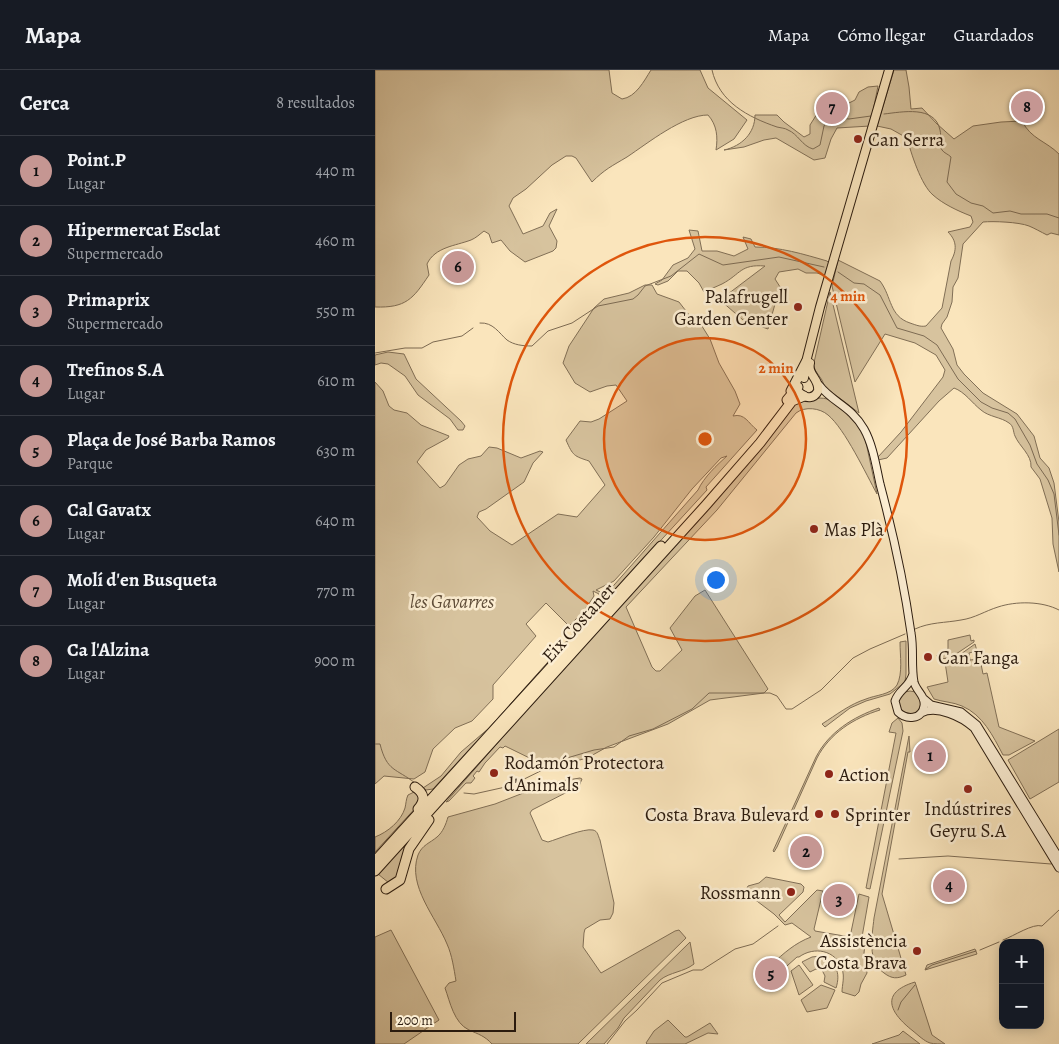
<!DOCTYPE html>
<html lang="es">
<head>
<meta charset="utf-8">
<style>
  :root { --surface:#171b24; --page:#20242c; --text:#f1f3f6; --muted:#9ea1a6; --line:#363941; --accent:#c59692 }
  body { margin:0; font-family:Alegreya,serif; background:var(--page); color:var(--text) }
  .controls { position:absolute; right:15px; bottom:15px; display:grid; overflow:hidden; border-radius:10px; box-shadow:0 2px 12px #0003 }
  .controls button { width:45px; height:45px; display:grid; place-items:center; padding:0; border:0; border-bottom:1px solid var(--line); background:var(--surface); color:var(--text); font:25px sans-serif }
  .scale { position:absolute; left:15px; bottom:12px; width:126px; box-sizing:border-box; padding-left:5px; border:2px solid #2b1b0e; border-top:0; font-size:14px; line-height:18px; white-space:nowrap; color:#2b1b0e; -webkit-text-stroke:4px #fceed3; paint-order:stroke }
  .you { position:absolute; left:340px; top:509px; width:18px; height:18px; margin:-12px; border:4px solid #fff; border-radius:50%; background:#1a73e8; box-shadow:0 0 0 8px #1a73e833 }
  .badge { display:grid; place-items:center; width:32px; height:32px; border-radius:50%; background:var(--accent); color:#111; font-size:16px; font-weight:700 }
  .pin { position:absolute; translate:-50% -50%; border:2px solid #fff; box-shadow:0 1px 5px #0006 }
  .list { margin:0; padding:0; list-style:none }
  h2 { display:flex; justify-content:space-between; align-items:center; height:65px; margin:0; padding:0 20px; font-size:21px }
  h2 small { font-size:16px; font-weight:400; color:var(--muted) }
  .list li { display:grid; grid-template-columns:32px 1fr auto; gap:15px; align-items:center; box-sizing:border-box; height:70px; padding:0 20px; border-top:1px solid var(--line) }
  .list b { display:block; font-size:19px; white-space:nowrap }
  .list p { margin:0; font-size:16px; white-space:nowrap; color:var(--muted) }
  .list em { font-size:16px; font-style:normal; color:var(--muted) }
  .map { position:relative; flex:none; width:684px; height:974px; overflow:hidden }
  header { display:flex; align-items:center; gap:30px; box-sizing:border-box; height:70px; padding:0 25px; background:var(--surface); border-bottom:1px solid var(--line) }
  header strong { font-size:24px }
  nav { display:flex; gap:28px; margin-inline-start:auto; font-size:18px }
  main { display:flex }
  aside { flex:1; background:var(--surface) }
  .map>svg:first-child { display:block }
  .green { fill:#d7c39e; stroke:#816f56; fill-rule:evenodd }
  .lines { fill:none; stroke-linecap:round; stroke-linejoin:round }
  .stream { stroke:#7d6b53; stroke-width:1 }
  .secondary-casing { stroke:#2b1b0e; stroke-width:9 }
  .primary-casing { stroke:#2b1b0e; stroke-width:10 }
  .motorway-casing { stroke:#2b1b0e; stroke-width:11 }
  .secondary { stroke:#fceed3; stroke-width:7 }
  .primary { stroke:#fae5bc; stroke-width:8 }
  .motorway { stroke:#fae5bc; stroke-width:9 }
  .ring { fill:none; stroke:#df560c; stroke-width:2.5 }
  .poi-dot { fill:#8f2418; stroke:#fceed3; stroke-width:2 }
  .labels { text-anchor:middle; stroke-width:5; stroke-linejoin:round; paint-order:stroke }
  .poi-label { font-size:19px; fill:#2b1b0e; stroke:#fceed3; text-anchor:start }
  .park-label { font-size:19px; font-style:italic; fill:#5f4d39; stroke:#fceed3 }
  .street-label { font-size:19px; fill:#2b1b0e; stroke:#fceed3 }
  .centre { fill:#df560c; stroke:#fceed3; stroke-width:2.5 }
  .ring-label { font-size:15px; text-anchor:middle; font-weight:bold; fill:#df560c; stroke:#fceed3; stroke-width:5; stroke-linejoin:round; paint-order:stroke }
</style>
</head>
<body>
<header>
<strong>Mapa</strong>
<nav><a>Mapa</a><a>Cómo llegar</a><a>Guardados</a></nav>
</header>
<main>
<aside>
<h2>Cerca<small>8 resultados</small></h2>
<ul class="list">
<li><span class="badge">1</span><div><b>Point.P</b><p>Lugar</p></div><em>440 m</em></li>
<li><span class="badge">2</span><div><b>Hipermercat Esclat</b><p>Supermercado</p></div><em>460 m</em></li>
<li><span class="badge">3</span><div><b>Primaprix</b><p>Supermercado</p></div><em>550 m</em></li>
<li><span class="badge">4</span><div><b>Trefinos S.A</b><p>Lugar</p></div><em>610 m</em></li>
<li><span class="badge">5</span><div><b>Plaça de José Barba Ramos</b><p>Parque</p></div><em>630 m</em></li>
<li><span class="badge">6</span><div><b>Cal Gavatx</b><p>Lugar</p></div><em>640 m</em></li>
<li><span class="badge">7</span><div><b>Molí d'en Busqueta</b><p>Lugar</p></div><em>770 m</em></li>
<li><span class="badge">8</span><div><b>Ca l'Alzina</b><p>Lugar</p></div><em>900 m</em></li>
</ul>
</aside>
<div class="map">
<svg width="684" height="974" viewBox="0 0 684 974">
  <rect width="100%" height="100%" fill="#fae5bc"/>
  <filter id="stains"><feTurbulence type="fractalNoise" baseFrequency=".004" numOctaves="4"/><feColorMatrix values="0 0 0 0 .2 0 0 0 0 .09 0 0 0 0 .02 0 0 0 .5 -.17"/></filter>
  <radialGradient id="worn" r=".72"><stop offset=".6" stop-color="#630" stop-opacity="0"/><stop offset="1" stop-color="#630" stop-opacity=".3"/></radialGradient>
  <path class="green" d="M 0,0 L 234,0 L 237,23 L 247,29 C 261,27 269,11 276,0 L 325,0 L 333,18 L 372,50 L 359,69 L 341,80 C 343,67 342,55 333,45 C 308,45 273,73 252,87 C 237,96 230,99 217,112 L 201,88 L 197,86 L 191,86 L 177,95 L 151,119 L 138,128 L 134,136 L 148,164 L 168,156 L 175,143 L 182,139 L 174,156 L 182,171 L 181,178 L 178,181 L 150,192 L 135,181 L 126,170 L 117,173 L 114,164 L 109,161 C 105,164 101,168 96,170 C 80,176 60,177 52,194 L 54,205 C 38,229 31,238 0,237 Z
    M 519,0 L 531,0 L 534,17 L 536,39 L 547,38 L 562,54 L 579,69 L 598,56 L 626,52 L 647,51 C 656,69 671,71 684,84 L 684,165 L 676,163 L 672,165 C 666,162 659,158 654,156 C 644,152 618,151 608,152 L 588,174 L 583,208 L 578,217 L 577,232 L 572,247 L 567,254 L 566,258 L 578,279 L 582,295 L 589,304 L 608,323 L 642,344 L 659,366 L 665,388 L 674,398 L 679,413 L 684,452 L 684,502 L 678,474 L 677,448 L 665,409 L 656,397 C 657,385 644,376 640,366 C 638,362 639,356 634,353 C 626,347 614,347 606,340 C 597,333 590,322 579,318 L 564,331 L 512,388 L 503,390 L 503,387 L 526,362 L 568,307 L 570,300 L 561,285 L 540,273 L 510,264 L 480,312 L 457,216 L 463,190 L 505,211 C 517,227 514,246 535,253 C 541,255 545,257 551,256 L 567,238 L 576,191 C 582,180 582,171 573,162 L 595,157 L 598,152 L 596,146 C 583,141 568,134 558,125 C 546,115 536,83 532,68 L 516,59 L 502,56 Z
    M 503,16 L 495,56 L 462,58 L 456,69 L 450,88 L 439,90 L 401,68 L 389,70 L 369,77 L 349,80 C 367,76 380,63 380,45 L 402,45 L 409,52 L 429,67 L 435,64 L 435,55 L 447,36 L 454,38 L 459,43 L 462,39 L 480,30 L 484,22 L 493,17 Z
    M 314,160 L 323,161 L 327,181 L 342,181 L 359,186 L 373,179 L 368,167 L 376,169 L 380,177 C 405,177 428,184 452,191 L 454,193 L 451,206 L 442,203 L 431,203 L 423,199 L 404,202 L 400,209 L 407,220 L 400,234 L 393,259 L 368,250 L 345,230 L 390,196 C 365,194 366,204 347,214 C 341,217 335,219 329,222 L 324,213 L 312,201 L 303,201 L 293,211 L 283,215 L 280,214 L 287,210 L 298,195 L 313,188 L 320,179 Z
    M 270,215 L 277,215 L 282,224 L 304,232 L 318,250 L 325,253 L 335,269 L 344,293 L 360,321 L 365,334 L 358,346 C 370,343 373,353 382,360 L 331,417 L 332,420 L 58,719 L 51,720 L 48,718 L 66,706 L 86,682 L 114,658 L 221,538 L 225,527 L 224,524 L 218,521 L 219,526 L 209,541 L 194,556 L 171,533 L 151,554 L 161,566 L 118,615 L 118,629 L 97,651 L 80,658 L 58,679 L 50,702 L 39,709 L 9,706 L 0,714 L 0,312 L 8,321 L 14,336 L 19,340 L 32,343 L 46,355 L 74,366 L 73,368 L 51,380 L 42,392 L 65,418 L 70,415 L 84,395 L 93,389 L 106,386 L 114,377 L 122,378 L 146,388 L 165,381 L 168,382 L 158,393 L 149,412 L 111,439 L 104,442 L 102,447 L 115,461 L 137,475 L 183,444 L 202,447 L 230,415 L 214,391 C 199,386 198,386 191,370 L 205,351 L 216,352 L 224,349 L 252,331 L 241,315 L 232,316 L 215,322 L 200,313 L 188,293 L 194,276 L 219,238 L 229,229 L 254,223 ZM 352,386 C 342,395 329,407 323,420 L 232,523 L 230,524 L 221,520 L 239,511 L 279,467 L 317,419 L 346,388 Z
    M 455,222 L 484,343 L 450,317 L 447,310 L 438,297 Z
    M 13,282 L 29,284 L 41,309 L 86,351 L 90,356 L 88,360 L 83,360 L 75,349 L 43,325 L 30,306 L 13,294 L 6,293 L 0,295 L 0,285 Z
    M 445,328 C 465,328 482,352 490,368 L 502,424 C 491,404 470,359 453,345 C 445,338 430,336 421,343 L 342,440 L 251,537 L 277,597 L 281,601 L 285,601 L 307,580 L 295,558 L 320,526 L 330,520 L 393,619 L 389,623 L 335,630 L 293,654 L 232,677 L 214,687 L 177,699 L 130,676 L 128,678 L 125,677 L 110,693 L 104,702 L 102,701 L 98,706 L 100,708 L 96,713 L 91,713 L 74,731 L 71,732 L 175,613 L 395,367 C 402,358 416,333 426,331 C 432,329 439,330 445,328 Z
    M 595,565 L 596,571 L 599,570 L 599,572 L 575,588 L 563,589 L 562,585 L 567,584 L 567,581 L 573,579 L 573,570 Z
    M 531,571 L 531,604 L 530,612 L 515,624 L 491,631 L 475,638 L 450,657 L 447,654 C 461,645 475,634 491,629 C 500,625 516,625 522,615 C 528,603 525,586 525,572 Z
    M 600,574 L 602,581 L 594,583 L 595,590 L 605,589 L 608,604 L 612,603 L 624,657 L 660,671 L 634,685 L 628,685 C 618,666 608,645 587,636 C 578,632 568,632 559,629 L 552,617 L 573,612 L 570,592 L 576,591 Z
    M523 633a12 12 0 1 1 24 0a12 12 0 1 1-24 0Z
    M 504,638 L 505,640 C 479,648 455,663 442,688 L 402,777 L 399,782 L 398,781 L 441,687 C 454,662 478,647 504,638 Z
    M 523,648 L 527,653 L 528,661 L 495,819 L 491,818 L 521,663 L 514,662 L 517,653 Z
    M 684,659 L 684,712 L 655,729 L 633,690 Z
    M 534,666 L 535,682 L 533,682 L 507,824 L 531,905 C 522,909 517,909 509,903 C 492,891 497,867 499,848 Z
    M 205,708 L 207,709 L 204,716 L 157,740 L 155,743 L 167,770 L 173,772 C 183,769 209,758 218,760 C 223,761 223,766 225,770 L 239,833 L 238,843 L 235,849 L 225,850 L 210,859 L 209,863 L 208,877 L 226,903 L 300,861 L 304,860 L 311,868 L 203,974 L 117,974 C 110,966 103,964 94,960 C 79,953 75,932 70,918 L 74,913 L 81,911 C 79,899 77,885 72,874 C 61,847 32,816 43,785 C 47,775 55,773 62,767 C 68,762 71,754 73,747 L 120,734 L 174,713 Z
    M 39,722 L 43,723 L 45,733 L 0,782 L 0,767 C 13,762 26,751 30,738 C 31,734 31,729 33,725 Z
    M 38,766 L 22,809 L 14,813 L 3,804 Z
    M 391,807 L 426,814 L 429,817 L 428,822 L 404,845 L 410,852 L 442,820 L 448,821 L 439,859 L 440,861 L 475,867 L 484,824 L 494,827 L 487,867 L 490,873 L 489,883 L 492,903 L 486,914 L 484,922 L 480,926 L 467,922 C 467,915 470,907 467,899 C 461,880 439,876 424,887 L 422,887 L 394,912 L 390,913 L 385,907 L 397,897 L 396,895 C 409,883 420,873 436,867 L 417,853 L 410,855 L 399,844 L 370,822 L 373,816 L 384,813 Z
    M 16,860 L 64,950 L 29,974 L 0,974 L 0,867 Z
    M 315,872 L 319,894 C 309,902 295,902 285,910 L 249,948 L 243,958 L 229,974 L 211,974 Z
    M 600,879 L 602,884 L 550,900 L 552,895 Z
    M 445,886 C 461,890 466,903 461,918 L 449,912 L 450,906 L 447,900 L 441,899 L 435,902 L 427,892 L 437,887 Z
    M 424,895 L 438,915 L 424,925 L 416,901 Z
    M 540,912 L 557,965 L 570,974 C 566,974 559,974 555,973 C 549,971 543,965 538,961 C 515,943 504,923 540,912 Z
    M 446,915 L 460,920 L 452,938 L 432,942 L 426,930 Z
    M 293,950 L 310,967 L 312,967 L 335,953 L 343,964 L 333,963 L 310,974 L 272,974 L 271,973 L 279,961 Z
    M 528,961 L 545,974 L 497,974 L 524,965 Z"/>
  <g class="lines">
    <path class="stream" d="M 337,0 C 344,32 373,47 402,57 C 406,58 410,58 413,60 C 423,64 427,76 438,79 L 445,75 L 449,56 L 455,47 L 474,49 L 496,46
      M 509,44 C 527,42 560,35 565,60 C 567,67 563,74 567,80 C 569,83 573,84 576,87 L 572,112 L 581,124 L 596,133 L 608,136 L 618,143 L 635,141 L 646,144 L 672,144 L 684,148
      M 463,202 L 479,213 L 489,214 L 505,225 L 522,258 L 549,266 L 562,275 L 583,309 L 606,332 L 617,338 L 633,343 L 640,349 L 655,375 L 662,394 L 673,410 L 679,424 L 684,465
      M 105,253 C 118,252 124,263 132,270 C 139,275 148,276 157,276 L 173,261 L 197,253 L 223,236 L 258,229 L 263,225 L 270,216 L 296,206 L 324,184 L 348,195 L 404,187 L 449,197
      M 0,283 L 30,278 L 47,278 L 58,272 L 87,266 L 98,258
      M 540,559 C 555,552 570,553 586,550 C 600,548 610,541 623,537 C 641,531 667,531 684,540
      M 0,674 L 5,674 C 12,702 21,698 40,713
      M 89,723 L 99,724 L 135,716 L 192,688 L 219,680 L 239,677 L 254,666 L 278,659 L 317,639 L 334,623 L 395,623 L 402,626 L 411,639 L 417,639 L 446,620 L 478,588 L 495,579 L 530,564
      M 524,789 L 573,786 L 676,794
      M 628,870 C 639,866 658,853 667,856 L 684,840
      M 605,880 L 624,872
      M 551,899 L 557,895 L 601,881
      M 523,940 L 526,932 L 540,915
      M 232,974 L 250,951 L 262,940 L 287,913 L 318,900 L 327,900 L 360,879 L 378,874 L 403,856"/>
    <g class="secondary-casing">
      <path id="secondary" d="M 444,315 C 458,333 476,336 489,359 C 498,375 501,396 505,414 C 518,463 529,513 536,563 C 539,579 536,596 539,612 C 541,621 551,626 549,636 C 547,650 531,650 523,642 L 520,631 C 524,619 534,618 538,604
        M 549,629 L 556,635 L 586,642 L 602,655 L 684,788
        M 546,643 C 562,635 587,647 599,658 L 684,798"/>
    </g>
    <g class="primary-casing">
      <path id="primary" d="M 429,308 L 431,292 L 445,237 L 514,0
        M 425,323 C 431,329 439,329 443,321 C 445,309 432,305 435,293"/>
    </g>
    <g class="motorway-casing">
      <path id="motorway" d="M 416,321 L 431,292
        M 412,330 L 423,317
        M 40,717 C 49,723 51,730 43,739
        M 0,791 L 286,476
        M 0,801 L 331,435 L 385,373 L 417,331 L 429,326
        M 11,819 L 25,810 L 34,779 L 54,750"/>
    </g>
    <use href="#secondary" class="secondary"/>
    <use href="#primary" class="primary"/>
    <use href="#motorway" class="motorway"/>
  </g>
  <circle cx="330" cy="369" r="101" fill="#df560c" fill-opacity=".12"/>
  <g class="ring">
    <circle cx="330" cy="369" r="101"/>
    <circle cx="330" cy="369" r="202"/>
  </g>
  <g class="poi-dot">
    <circle cx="483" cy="69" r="5"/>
    <circle cx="423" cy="237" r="5"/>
    <circle cx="439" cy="459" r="5"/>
    <circle cx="553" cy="587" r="5"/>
    <circle cx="119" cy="703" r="5"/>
    <circle cx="454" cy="704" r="5"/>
    <circle cx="593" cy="719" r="5"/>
    <circle cx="444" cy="744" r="5"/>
    <circle cx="460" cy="744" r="5"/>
    <circle cx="416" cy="822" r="5"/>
    <circle cx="542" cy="881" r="5"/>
  </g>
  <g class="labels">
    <g class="poi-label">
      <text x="493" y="76">Can Serra</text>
      <text x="413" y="233" text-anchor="end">Palafrugell<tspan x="413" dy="22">Garden Center</tspan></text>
      <text x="449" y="466">Mas Plà</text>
      <text x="563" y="594">Can Fanga</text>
      <text x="129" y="699">Rodamón Protectora<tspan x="129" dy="22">d'Animals</tspan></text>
      <text x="464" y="711">Action</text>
      <text x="593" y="745" text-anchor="middle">Indústrires<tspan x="593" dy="22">Geyru S.A</tspan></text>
      <text x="434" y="751" text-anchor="end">Costa Brava Bulevard</text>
      <text x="470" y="751">Sprinter</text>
      <text x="406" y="829" text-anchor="end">Rossmann</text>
      <text x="532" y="877" text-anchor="end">Assistència<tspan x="532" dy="22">Costa Brava</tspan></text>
    </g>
    <g class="park-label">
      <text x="77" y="538">les Gavarres</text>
    </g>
    <g class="street-label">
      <text transform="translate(203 552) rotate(-48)" y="7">Eix Costaner</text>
    </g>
  </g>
  <circle cx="330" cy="369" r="8" class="centre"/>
  <g class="ring-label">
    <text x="473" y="231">4 min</text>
    <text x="401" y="303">2 min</text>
  </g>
  <rect width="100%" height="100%" filter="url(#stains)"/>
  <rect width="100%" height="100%" fill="url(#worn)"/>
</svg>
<div class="controls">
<button>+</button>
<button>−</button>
</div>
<div class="scale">200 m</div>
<div class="you"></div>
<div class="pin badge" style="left:555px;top:686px">1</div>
<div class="pin badge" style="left:431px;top:782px">2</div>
<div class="pin badge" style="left:464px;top:830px">3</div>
<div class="pin badge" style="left:574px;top:816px">4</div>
<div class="pin badge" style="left:396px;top:904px">5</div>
<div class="pin badge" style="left:83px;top:197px">6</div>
<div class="pin badge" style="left:457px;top:38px">7</div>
<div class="pin badge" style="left:652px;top:37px">8</div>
</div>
</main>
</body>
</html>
